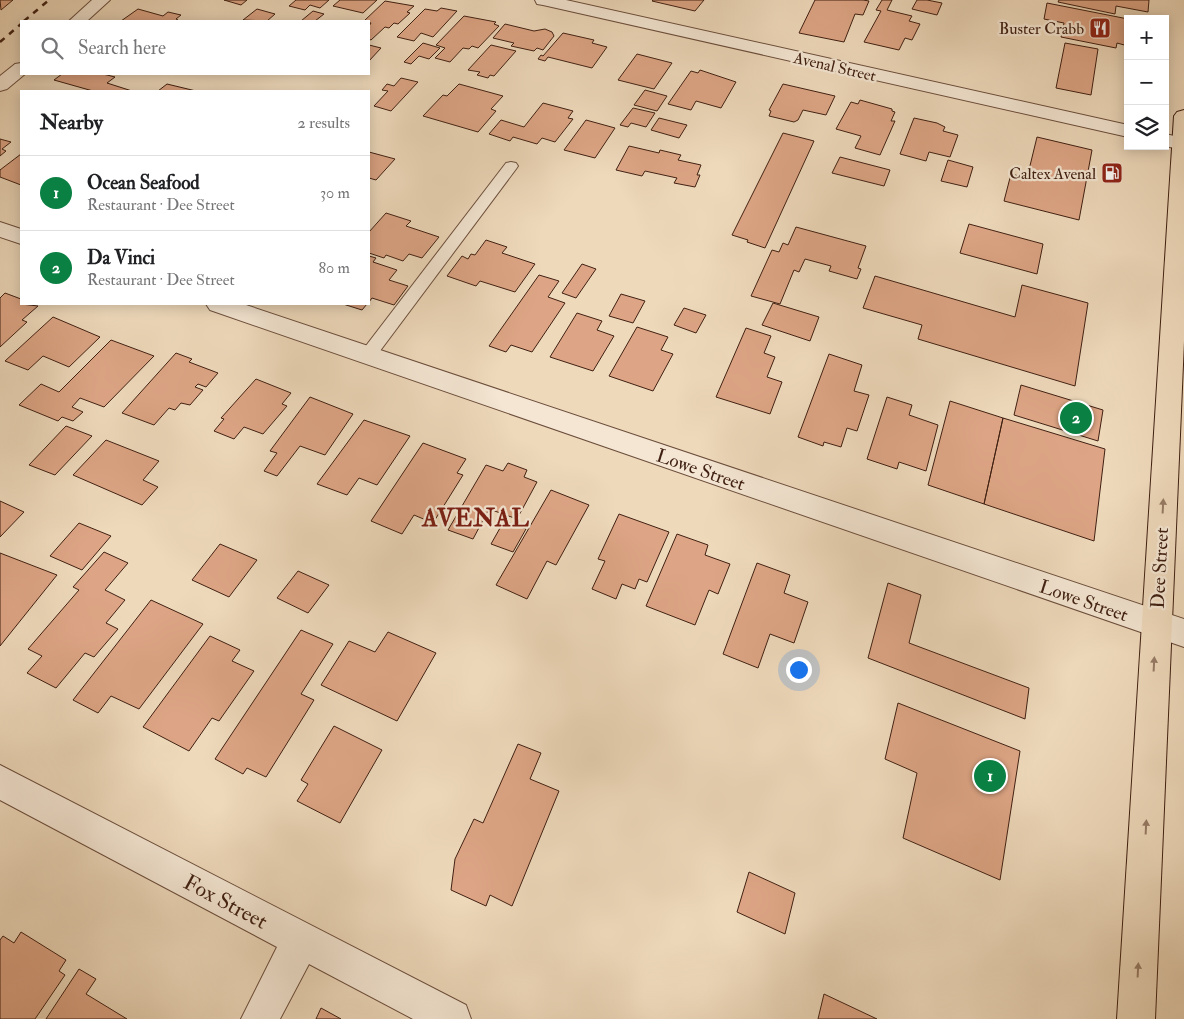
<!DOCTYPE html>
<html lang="en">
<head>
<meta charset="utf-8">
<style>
  :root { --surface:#fff; --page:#f6f6f6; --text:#202124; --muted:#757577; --line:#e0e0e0; --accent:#0b8043 }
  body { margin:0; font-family:"IM FELL Double Pica",serif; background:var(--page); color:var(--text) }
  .controls { position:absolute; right:15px; top:15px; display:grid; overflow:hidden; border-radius:0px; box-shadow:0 2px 12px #0003 }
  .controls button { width:45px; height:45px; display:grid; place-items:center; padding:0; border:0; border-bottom:1px solid var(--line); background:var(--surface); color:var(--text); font:25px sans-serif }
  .you { position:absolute; left:798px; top:669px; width:18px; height:18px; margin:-12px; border:4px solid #fff; border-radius:50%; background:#1a73e8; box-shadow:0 0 0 8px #1a73e833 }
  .badge { display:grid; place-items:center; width:32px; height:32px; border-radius:50%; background:var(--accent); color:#fff; font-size:16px; font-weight:700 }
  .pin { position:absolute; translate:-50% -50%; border:2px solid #fff; box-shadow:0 1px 5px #0006 }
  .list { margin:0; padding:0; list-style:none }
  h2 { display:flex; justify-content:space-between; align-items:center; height:65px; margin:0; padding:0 20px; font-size:21px }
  h2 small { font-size:16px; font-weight:400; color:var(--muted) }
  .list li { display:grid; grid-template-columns:32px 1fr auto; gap:15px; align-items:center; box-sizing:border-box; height:75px; padding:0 20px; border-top:1px solid var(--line) }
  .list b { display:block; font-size:19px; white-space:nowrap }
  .list p { margin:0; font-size:16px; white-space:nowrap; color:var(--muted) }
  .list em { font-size:16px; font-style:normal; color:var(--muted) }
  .icon { flex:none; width:28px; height:28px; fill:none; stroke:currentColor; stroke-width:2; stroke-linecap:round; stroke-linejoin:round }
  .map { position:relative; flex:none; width:1184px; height:1019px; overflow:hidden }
  .search { position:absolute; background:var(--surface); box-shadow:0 2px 12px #0003; left:20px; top:20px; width:350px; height:55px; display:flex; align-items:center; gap:12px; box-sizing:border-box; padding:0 18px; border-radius:0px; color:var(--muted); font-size:19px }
  .panel { position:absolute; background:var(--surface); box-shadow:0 2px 12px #0003; left:20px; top:90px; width:350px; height:215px; border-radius:0px }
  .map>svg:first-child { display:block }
  .building { fill:#dda585; stroke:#402012 }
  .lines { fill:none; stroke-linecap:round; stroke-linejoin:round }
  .service-casing { stroke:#6c4e3c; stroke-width:2 }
  .minor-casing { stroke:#6c4e3c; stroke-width:2 }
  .primary-casing { stroke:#402012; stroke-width:2 }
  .service { fill:#f4e6d3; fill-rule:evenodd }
  .minor { fill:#f4e6d3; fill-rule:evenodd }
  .primary { fill:#eed9bb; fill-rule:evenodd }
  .rail { stroke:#402012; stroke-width:2.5; stroke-dasharray:6 6; stroke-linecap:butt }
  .oneway { fill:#977c66 }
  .labels { text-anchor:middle; stroke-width:4.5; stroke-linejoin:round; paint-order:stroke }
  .far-poi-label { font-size:16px; fill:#402012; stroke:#f4e6d3; text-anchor:end }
  .far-street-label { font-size:16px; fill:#402012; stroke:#f4e6d3 }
  .street-label { font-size:19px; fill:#402012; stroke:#f4e6d3 }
  .near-street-label { font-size:22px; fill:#402012; stroke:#f4e6d3 }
  .district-label { font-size:24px; font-weight:bold; letter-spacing:1px; fill:#7a1f14; stroke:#f4e6d3 }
</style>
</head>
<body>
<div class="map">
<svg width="1184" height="1019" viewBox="0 0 1184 1019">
  <rect width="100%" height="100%" fill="#eed9bb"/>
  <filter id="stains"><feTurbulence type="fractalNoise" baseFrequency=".004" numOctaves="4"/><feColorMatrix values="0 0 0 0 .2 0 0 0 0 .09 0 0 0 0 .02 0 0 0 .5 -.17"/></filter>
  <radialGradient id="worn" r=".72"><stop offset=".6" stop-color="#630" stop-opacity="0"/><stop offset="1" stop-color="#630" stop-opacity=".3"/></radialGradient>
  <path class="building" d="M 0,0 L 13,0 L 1,10 Z
    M 224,0 L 247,0 L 241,5 Z
    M 296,0 L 329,0 L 320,8 L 310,5 L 305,10 L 289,6 Z
    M 340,0 L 377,0 L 363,13 L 333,6 Z
    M 653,0 L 704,0 L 695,11 L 652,1 Z
    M 815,0 L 863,0 L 869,1 L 863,15 L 855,14 L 844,42 L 799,33 Z
    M 882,0 L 892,0 L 887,10 L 912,16 L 909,21 L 920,24 L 912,40 L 905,38 L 899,50 L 864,42 L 881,11 L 876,10 Z
    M 917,0 L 927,0 L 942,3 L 937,15 L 912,9 Z
    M 1059,0 L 1149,0 L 1148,12 L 1116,6 L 1115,14 L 1058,2 Z
    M 385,1 L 414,6 L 407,12 L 410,13 L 398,24 L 394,23 L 389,28 L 385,27 L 371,40 L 369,39 L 369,26 L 371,23 L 364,21 Z
    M 1047,3 L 1128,19 L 1128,46 L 1117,43 L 1116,48 L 1061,37 L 1064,23 L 1044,19 Z
    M 441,8 L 457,11 L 433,37 L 421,33 L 414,41 L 397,37 L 425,9 L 437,11 Z
    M 138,9 L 163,16 L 168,12 L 181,15 L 176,19 L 178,20 L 176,21 L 121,21 Z
    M 257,9 L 275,14 L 267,21 L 243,20 Z
    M 313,11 L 324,14 L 315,21 L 301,21 Z
    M 464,16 L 496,22 L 494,24 L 499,26 L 478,48 L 472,46 L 469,49 L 463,48 L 450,62 L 435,58 L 445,48 L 436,45 Z
    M 505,24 L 534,31 L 545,29 L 552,32 L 554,36 L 543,50 L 537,48 L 534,51 L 511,46 L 514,43 L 493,38 Z
    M 563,33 L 594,40 L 592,43 L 607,47 L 592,68 L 548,57 L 545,61 L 538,59 L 541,55 L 543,56 Z
    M 423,43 L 440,48 L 429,59 L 419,56 L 411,64 L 404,62 Z
    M 1065,43 L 1098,49 L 1091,95 L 1056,88 Z
    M 369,45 L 381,48 L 369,61 Z
    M 491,45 L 516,51 L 494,76 L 490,75 L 488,78 L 477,75 L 480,72 L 468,70 Z
    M 637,54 L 672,63 L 654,89 L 618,80 Z
    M 700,70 L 736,82 L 721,108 L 696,101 L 691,110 L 668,104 L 691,71 L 698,73 Z
    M 62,74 L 103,74 L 115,77 L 107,83 L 132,91 L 93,91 L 54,80 Z
    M 401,78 L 418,82 L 391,111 L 374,106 L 388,91 L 382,90 L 387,84 L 394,86 Z
    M 167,84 L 196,91 L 158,91 Z
    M 459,84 L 503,96 L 491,109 L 496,111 L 478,132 L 423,116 L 443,95 L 447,96 Z
    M 783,84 L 835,96 L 826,115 L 803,110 L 798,120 L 794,122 L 769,116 L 771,111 L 769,110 Z
    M 645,90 L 667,96 L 657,111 L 634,105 Z
    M 860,100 L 892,109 L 892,111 L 895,112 L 891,121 L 895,121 L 880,155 L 855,148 L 861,136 L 836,129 L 851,102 L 858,104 Z
    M 543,103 L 573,111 L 568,118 L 573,119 L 555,142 L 542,138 L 537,144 L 513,137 L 510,141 L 489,134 L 501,120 L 524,127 Z
    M 633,108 L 655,113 L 646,127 L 631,123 L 628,127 L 620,125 Z
    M 659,118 L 687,125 L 679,138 L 651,130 Z
    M 914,118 L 937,123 L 945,127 L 943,131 L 958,135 L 950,157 L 929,152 L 926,161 L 900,154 Z
    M 586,120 L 615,128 L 595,158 L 564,150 Z
    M 783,133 L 814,141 L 765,248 L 747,242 L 748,240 L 732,235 Z
    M 1037,137 L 1092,150 L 1079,220 L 1004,201 L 1011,174 L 1027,178 Z
    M 0,139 L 11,142 L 2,149 L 6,151 L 0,156 Z
    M 629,146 L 659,153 L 660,150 L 681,155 L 678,160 L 701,165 L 697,175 L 700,175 L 695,187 L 674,183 L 677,178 L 645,171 L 642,176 L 616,170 Z
    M 369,152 L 395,159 L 376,180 L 369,178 Z
    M 21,154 L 21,185 L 0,177 L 0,170 Z
    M 840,157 L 890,170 L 884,186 L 832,173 Z
    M 948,160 L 973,167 L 967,187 L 941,181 Z
    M 386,213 L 411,221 L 406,226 L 439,237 L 422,258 L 409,254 L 403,261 L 386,255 L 384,258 L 369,253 L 369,232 Z
    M 969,224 L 1043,244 L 1037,274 L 960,253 Z
    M 796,227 L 866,246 L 858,268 L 861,269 L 857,279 L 829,271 L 831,266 L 805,259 L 799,272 L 794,270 L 780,304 L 751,296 L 772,250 L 779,252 L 783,243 L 788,245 Z
    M 486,240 L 507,247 L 502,253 L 535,264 L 515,292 L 480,281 L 476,286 L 447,276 L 462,256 L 468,259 L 471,254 L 475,255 Z
    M 369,256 L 376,258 L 373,262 L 397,270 L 389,280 L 408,286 L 394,305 L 372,298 L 369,302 Z
    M 582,264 L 596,269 L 576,298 L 562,293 Z
    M 539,275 L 559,281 L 548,297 L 565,303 L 532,352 L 511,345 L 506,352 L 489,346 Z
    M 875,276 L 1015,317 L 1022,285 L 1088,303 L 1075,386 L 918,339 L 922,325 L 863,308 Z
    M 5,293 L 21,299 L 21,304 L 38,306 L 22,320 L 27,322 L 0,347 L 0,298 Z
    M 621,294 L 645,301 L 633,323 L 609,316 Z
    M 773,303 L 819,317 L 810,341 L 762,325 Z
    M 343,304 L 367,304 L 362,310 Z
    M 684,308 L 706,315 L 696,333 L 674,325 Z
    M 577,313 L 602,321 L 597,330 L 614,336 L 593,371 L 550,357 Z
    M 53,317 L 100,337 L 69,367 L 43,356 L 28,370 L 5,361 Z
    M 637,327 L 668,337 L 661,350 L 673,354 L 653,391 L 609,376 Z
    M 746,328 L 771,336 L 764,353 L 775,357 L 767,377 L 782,382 L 770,414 L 716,397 Z
    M 111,340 L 154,356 L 104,407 L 80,398 L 72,407 L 83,412 L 73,421 L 62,417 L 58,421 L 19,405 L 41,384 L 59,392 Z
    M 176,353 L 192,359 L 189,362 L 218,373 L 206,387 L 198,384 L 195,387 L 203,390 L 190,405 L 181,403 L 175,410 L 169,408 L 154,425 L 122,413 Z
    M 829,354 L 862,365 L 854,391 L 869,395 L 857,431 L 847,428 L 841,447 L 824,442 L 823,446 L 798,437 Z
    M 256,379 L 291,393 L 282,404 L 287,406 L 263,434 L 244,427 L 234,439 L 214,431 L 224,419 L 221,418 Z
    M 1021,385 L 1103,410 L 1098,441 L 1014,415 Z
    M 310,397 L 353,414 L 325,455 L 300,446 L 277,476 L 264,471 L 277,453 L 270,451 Z
    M 887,397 L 912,405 L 909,415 L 938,425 L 926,471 L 899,462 L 897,469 L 867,459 Z
    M 950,401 L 1003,418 L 984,504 L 928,485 Z
    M 1003,418 L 1105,449 L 1094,541 L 984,504 Z
    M 364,420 L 410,436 L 377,485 L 359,478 L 347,495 L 317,484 Z
    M 66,426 L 92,436 L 55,475 L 29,465 Z
    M 106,440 L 159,461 L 143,480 L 158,487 L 142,505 L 73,475 Z
    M 423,443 L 466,459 L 457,473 L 463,475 L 433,523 L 414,515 L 402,534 L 371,521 Z
    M 508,463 L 527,470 L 524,477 L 537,482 L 517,519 L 489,509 L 473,539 L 448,530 L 486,465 L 503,471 Z
    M 551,490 L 589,505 L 556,565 L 547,561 L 527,599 L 496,585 Z
    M 0,501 L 24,512 L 0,537 Z
    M 619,514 L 669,532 L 647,582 L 639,579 L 635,589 L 622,584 L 616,599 L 592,589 L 605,561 L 598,559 Z
    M 504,521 L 526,529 L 513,552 L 491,544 Z
    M 79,523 L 111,536 L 82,570 L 50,556 Z
    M 677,534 L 708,545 L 705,555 L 730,564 L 718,594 L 709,590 L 695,625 L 646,606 Z
    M 220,544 L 257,560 L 229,597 L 192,580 Z
    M 104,552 L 128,563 L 105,590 L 125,600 L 106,623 L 118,629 L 94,657 L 85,653 L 56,688 L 27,673 L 42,656 L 28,649 L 79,590 L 73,587 Z
    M 0,553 L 57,575 L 0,646 Z
    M 757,563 L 790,575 L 784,593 L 808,602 L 794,643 L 770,634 L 758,668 L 723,654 Z
    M 298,571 L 329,585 L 308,613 L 277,598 Z
    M 888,583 L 921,595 L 909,643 L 1029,688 L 1025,719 L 868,658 Z
    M 151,600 L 203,624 L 139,709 L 111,696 L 98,713 L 73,700 Z
    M 301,630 L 333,644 L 301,694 L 314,700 L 266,777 L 247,768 L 243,774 L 215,759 Z
    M 388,632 L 436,653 L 397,721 L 321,685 L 349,641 L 375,652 Z
    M 210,636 L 240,650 L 232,661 L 254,671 L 219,721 L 212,718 L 189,751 L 143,727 Z
    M 898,703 L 1020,751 L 1000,880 L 903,838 L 917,773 L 885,759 Z
    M 334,726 L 382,750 L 340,823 L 297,801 L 308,784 L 301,780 Z
    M 518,744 L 541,753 L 530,779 L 559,791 L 512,906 L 490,895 L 486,906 L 451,890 L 455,859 L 474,819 L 483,823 Z
    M 749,872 L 795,893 L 785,934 L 737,912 Z
    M 21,932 L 66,960 L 59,971 L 65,975 L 35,1019 L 0,1019 L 0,940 L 3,936 L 14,943 Z
    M 79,969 L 96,979 L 86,994 L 127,1019 L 46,1019 Z
    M 824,994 L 877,1019 L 818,1019 Z
    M 321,1008 L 341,1019 L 316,1019 Z"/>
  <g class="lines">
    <g class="service-casing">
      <path id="service" d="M 511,162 L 516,163 L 518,166 L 516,169 L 374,359 L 368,361 L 362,359 L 360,355 L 362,351 L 506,163 Z"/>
    </g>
    <g class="minor-casing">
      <path id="minor" d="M 92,0 L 110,0 L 87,21 L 69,21 Z
        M 535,0 L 566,0 L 1128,125 L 1128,137 L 543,5 L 537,4 Z
        M 21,63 L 21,74 L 25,74 L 7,89 L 0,91 L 0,76 L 15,64 Z
        M 1165,134 L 1184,138 L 1184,150 L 1165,146 Z
        M 0,222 L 21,229 L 21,244 L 0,237 Z
        M 206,304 L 243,304 L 1184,619 L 1184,647 L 210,310 Z
        M 0,765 L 466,1005 L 471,1019 L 413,1019 L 309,964 L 280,1019 L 241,1019 L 277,947 L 0,800 Z"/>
    </g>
    <g class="primary-casing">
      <path id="primary" d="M 1184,110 L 1184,341 L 1155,1019 L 1117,1019 L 1174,116 L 1177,112 Z"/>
    </g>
    <use href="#service" class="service"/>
    <use href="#minor" class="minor"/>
    <use href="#primary" class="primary"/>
    <path class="rail" d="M 24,21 L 49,0
      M 0,42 L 21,24"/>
  </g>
  <defs><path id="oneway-solid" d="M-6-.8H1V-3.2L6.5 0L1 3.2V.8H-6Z" transform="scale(1.25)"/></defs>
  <g class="oneway">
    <use href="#oneway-solid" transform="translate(1163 506) rotate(-87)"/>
    <use href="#oneway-solid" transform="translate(1154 664) rotate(-87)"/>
    <use href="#oneway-solid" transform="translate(1146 827) rotate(-87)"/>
    <use href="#oneway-solid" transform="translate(1138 970) rotate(-87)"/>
  </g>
  <defs>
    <g id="restaurant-square" transform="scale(1.125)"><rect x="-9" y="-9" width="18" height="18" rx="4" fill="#8f2418" stroke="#f4e6d3"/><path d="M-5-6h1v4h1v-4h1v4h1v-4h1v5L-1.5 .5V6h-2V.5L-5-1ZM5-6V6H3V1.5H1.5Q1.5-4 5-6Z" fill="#fff"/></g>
    <g id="fuel-square" transform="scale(1.125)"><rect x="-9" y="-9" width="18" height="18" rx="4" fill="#8f2418" stroke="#f4e6d3"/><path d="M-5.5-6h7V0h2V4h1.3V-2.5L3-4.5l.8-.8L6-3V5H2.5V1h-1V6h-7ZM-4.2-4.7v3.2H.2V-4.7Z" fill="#fff"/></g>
  </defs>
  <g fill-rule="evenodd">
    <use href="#restaurant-square" x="1100" y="28"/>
    <use href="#fuel-square" x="1112" y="173"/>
  </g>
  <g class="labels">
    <g class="far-poi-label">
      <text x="1084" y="34">Buster Crabb</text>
      <text x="1096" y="179">Caltex Avenal</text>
    </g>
    <g class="far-street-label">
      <text transform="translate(835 66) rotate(13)" y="6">Avenal Street</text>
    </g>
    <g class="street-label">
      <text transform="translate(701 469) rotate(19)" y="7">Lowe Street</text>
      <text transform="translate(1159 568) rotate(-87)" y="7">Dee Street</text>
      <text transform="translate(1084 600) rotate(19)" y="7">Lowe Street</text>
    </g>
    <g class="near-street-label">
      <text transform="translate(226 901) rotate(28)" y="8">Fox Street</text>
    </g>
    <g class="district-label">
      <text x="476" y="526">AVENAL</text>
    </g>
  </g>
  <rect width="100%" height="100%" filter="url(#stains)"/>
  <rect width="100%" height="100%" fill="url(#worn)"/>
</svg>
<div class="controls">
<button>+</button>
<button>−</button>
<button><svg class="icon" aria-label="layers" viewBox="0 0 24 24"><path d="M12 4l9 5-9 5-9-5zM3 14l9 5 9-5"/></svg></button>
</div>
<div class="you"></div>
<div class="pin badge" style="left:990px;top:776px">1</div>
<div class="pin badge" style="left:1076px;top:418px">2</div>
<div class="search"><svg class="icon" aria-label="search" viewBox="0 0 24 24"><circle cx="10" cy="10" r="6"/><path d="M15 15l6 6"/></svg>Search here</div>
<section class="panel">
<h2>Nearby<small>2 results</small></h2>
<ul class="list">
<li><span class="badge">1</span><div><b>Ocean Seafood</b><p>Restaurant · Dee Street</p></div><em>30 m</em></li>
<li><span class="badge">2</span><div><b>Da Vinci</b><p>Restaurant · Dee Street</p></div><em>80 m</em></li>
</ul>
</section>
</div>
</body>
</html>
